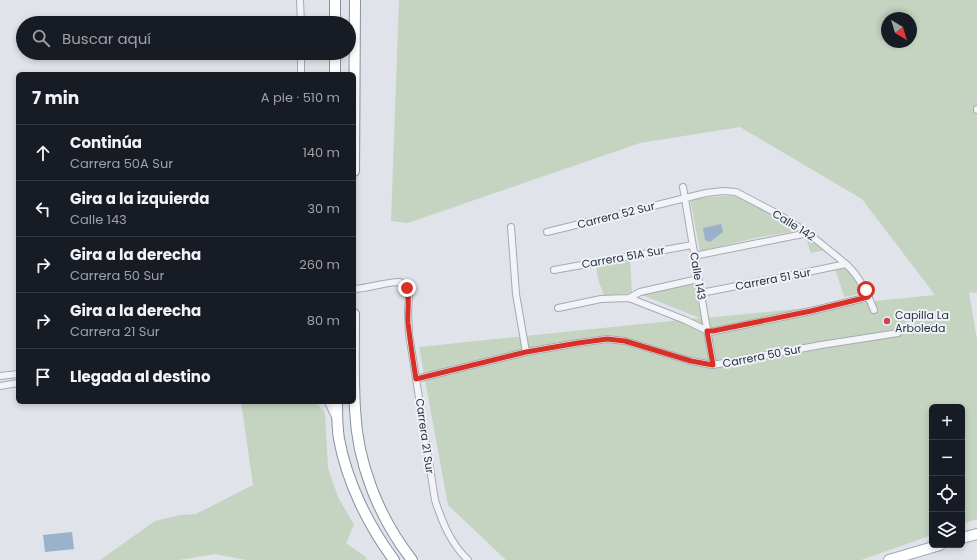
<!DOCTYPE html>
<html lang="es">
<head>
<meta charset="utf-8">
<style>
  :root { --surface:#171b24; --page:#20242c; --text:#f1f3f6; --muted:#9ea1a6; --line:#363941 }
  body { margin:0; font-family:Poppins,sans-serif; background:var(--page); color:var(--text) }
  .controls { position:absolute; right:12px; bottom:12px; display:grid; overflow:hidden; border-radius:6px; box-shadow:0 2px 6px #0003 }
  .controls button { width:36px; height:36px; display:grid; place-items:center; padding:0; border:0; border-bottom:1px solid var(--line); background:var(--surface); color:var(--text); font:20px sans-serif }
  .compass { position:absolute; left:881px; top:12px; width:36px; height:36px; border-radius:50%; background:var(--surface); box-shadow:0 2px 6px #0003; rotate:142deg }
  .stop { position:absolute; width:12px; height:12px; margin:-9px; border:3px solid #d93025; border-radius:50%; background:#fff }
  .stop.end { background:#d93025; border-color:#fff; box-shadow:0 1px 4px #0008 }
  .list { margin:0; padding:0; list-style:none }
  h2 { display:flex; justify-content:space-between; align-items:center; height:52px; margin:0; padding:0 16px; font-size:17px }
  h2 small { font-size:13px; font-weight:400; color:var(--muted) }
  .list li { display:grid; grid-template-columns:26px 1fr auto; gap:12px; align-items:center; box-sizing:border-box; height:56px; padding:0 16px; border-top:1px solid var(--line) }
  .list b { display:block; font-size:15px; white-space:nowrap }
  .list p { margin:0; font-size:13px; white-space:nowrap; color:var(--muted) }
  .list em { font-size:13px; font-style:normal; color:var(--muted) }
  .icon { flex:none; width:22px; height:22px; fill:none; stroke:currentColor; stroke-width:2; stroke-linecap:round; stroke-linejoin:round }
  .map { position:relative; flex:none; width:977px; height:560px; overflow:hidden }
  .search { position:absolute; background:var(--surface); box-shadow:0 2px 6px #0003; left:16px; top:16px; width:340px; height:44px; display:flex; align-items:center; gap:10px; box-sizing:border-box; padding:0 14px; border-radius:22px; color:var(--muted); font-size:15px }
  .panel { position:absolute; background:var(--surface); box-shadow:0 2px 6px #0003; left:16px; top:72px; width:340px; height:332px; border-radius:6px }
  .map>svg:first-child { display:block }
  .green { fill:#c5d3c1; fill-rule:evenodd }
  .water { fill:#9ab1ca }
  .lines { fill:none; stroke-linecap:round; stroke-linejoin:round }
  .minor-casing { stroke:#a5aab3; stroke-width:8 }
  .primary-casing { stroke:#9fa8b5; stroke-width:12 }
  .trunk-casing { stroke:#8791a0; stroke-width:12 }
  .minor { stroke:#f3f4f7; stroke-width:6 }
  .primary { stroke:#fff; stroke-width:10 }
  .trunk { stroke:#fff; stroke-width:10 }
  .route { stroke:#d93025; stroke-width:5 }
  .poi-dot { fill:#d14257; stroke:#eff2f7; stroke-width:1.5 }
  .labels { text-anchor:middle; stroke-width:4; stroke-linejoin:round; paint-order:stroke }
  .street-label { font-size:11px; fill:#283141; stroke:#eff2f7 }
  .poi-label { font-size:11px; fill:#283141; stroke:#eff2f7; text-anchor:start }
</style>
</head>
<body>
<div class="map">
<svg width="977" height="560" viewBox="0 0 977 560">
  <rect width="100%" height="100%" fill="#e0e3e9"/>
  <path class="green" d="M 399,0 L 977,0 L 977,293 L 969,292 L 977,340 L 977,519 L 962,524 L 962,407 L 932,407 L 932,535 L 861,560 L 506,560 L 448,505 L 419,347 L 700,318 L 639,294 L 699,283 L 706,318 L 935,295 L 862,199 L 740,127 L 640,143 L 408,223 L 391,221 ZM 887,18 L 911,18 L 911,42 L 887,42 Z
    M 725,196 L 739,196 L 793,225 L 791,232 L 760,237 L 700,251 L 690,199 Z
    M 807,233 L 825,250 L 811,253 L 805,235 Z
    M 630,260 L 632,293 L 604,296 L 598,279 L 596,265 L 611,261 Z
    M 845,267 L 858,279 L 862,294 L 844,297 L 835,268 Z
    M 241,402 L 316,402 L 325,413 L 328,468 L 338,497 L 354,525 L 346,543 L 367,558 L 365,560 L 246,560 L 215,554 L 179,560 L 100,560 L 155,521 L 179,515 L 196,514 L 253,485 Z"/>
  <path class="water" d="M 721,224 L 723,232 L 710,242 L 705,240 L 703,228 Z
    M 72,532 L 74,549 L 45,552 L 43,535 Z"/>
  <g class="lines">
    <g class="minor-casing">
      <path id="minor" d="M 300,0 L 301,23
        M 301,53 L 301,74
        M 977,109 L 977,110
        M 683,187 L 713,365
        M 511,227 L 516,294 L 526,352
        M 547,232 L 706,193 L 723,191 L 736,192 L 776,213 L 808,233 L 846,264 C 860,277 867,293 874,310
        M 694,256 L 808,233
        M 554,270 L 692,245
        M 354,289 C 370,288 385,282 400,282 L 407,288 L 409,295 L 408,312 L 409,334 L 435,500 C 442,522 451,544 468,560
        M 701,293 L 803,273 L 846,264
        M 629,298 L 685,320 L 710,332 L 811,311 L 869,297
        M 558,308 L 601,299 L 629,298 L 640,292 L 698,279
        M 0,376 L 18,374
        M 416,379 L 526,352 L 578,343 L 607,339 L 625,341 L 691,361 L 713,365 L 821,345 L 898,333
        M 0,386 L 18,383
        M 328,402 L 335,417"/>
    </g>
    <g class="primary-casing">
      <path id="primary" d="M 962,538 L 977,534
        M 889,560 L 940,545"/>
    </g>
    <g class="trunk-casing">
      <path id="trunk" d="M 335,23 L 335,0
        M 335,74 L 335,53
        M 354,171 L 355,0
        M 354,314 C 354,345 353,377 355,409 C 357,463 379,518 412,560
        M 337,402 C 337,414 337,427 339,439 C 347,482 368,525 394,560"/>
    </g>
    <use href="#minor" class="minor"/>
    <use href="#primary" class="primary"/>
    <use href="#trunk" class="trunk"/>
  </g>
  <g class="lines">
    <path class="route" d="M 407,288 C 410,299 407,311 408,323 C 410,341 413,360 416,379 L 526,352 L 578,343 L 607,339 L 625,341 L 691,361 L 713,365 L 707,331 L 713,331 L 811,311 L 868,297 L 866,290"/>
  </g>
  <circle class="poi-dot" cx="887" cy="321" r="4"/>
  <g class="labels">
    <g class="street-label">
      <text transform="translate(616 215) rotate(-14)" y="4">Carrera 52 Sur</text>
      <text transform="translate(794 225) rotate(32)" y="4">Calle 142</text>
      <text transform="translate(623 257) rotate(-10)" y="4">Carrera 51A Sur</text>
      <text transform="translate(698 276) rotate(80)" y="4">Calle 143</text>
      <text transform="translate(773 279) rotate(-11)" y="4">Carrera 51 Sur</text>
      <text transform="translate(762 356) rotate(-11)" y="4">Carrera 50 Sur</text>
      <text transform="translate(425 436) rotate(82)" y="4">Carrera 21 Sur</text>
    </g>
    <g class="poi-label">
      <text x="895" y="319">Capilla La<tspan x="895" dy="13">Arboleda</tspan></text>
    </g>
  </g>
</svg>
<div class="controls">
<button>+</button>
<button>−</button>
<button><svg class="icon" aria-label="locate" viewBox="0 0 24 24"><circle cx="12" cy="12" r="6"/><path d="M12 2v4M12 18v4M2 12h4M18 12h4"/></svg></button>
<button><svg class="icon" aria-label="layers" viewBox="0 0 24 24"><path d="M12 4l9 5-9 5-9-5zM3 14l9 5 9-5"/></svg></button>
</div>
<svg class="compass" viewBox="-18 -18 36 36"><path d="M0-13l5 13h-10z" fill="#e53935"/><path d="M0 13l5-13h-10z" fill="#9ea1a6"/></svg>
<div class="stop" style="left:866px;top:290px"></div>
<div class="stop end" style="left:407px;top:288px"></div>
<div class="search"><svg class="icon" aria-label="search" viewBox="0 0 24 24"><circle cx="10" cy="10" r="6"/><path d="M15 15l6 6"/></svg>Buscar aquí</div>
<section class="panel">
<h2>7 min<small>A pie · 510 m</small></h2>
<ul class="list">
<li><svg class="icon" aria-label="ahead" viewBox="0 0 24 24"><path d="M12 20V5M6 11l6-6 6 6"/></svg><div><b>Continúa</b><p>Carrera 50A Sur</p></div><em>140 m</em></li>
<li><svg class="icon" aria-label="left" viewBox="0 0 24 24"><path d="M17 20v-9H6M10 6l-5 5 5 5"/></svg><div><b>Gira a la izquierda</b><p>Calle 143</p></div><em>30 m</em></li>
<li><svg class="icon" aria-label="right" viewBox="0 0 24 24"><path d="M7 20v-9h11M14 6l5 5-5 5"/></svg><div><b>Gira a la derecha</b><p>Carrera 50 Sur</p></div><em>260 m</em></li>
<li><svg class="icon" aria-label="right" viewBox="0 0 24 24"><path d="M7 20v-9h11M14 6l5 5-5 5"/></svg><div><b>Gira a la derecha</b><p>Carrera 21 Sur</p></div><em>80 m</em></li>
<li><svg class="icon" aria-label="arrive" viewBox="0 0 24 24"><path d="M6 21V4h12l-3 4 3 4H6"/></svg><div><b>Llegada al destino</b></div></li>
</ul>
</section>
</div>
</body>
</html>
